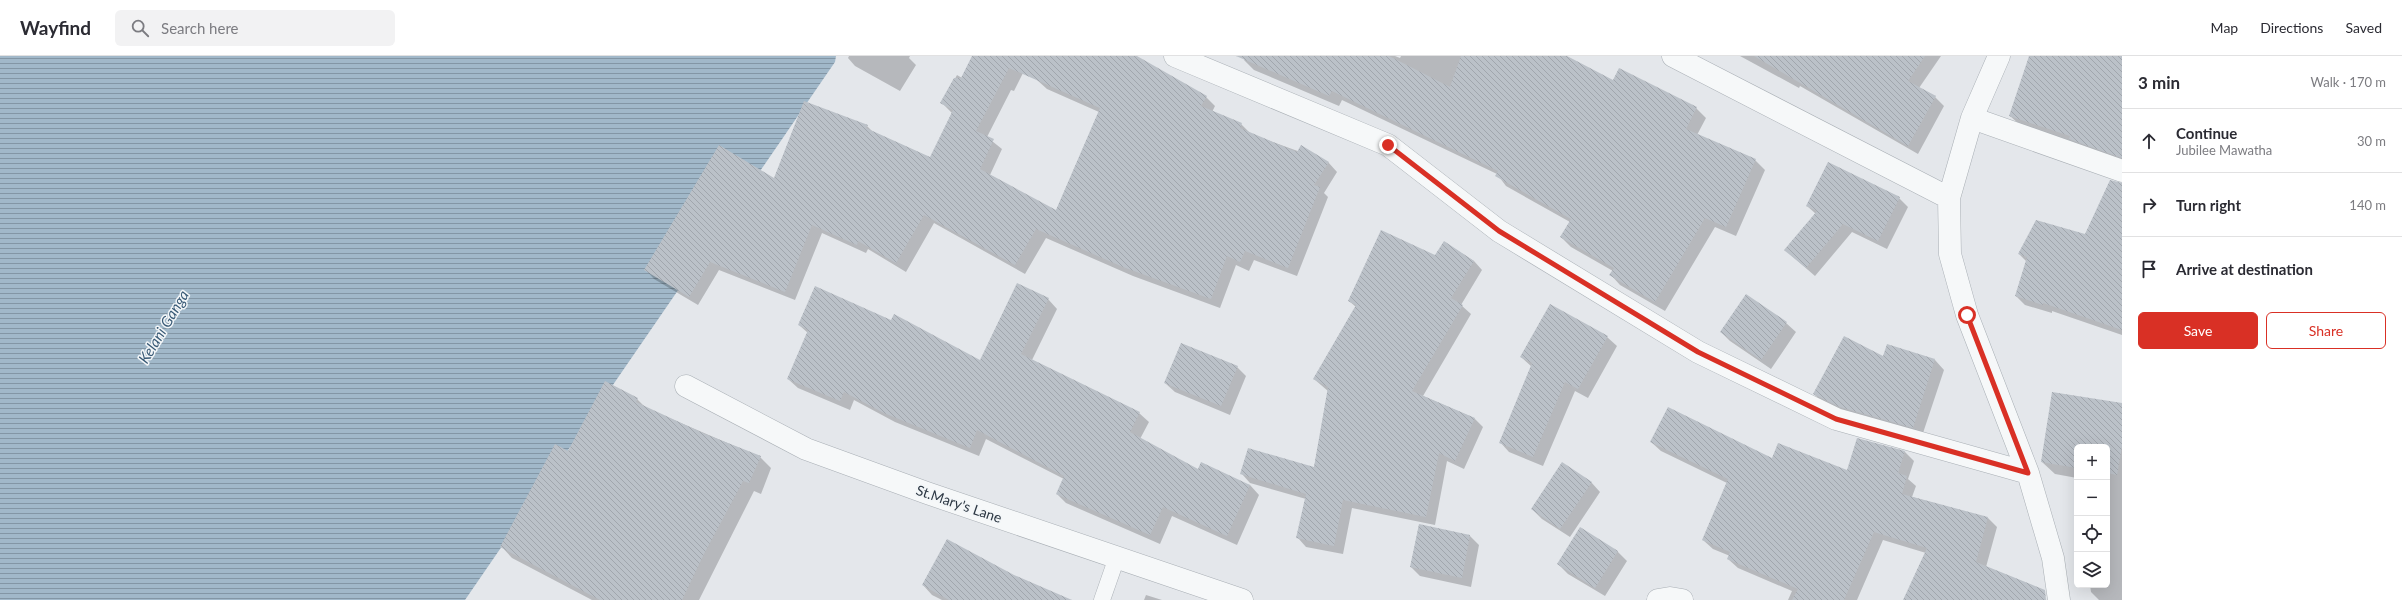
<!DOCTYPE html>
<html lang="en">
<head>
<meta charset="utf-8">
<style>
  :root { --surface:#fff; --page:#f2f2f3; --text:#2b2b33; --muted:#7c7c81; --line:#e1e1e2; --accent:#d93025 }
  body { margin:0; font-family:Lato,sans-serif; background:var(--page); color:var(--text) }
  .controls { position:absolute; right:12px; bottom:12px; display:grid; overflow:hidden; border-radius:6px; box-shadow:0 4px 16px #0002 }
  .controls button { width:36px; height:36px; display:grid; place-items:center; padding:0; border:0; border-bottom:1px solid var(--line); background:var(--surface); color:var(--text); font:20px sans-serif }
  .stop { position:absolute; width:12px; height:12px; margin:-9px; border:3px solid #d93025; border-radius:50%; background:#fff }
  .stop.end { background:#d93025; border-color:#fff; box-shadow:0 1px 4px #0008 }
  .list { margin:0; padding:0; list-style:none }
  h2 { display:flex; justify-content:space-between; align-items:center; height:52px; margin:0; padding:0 16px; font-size:17px }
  h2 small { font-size:13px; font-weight:400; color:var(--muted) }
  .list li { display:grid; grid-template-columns:26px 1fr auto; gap:12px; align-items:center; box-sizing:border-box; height:64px; padding:0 16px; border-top:1px solid var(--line) }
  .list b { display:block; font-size:15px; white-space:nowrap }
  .list p { margin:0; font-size:13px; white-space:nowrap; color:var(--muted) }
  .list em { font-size:13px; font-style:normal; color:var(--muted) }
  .actions { display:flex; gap:8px; padding:12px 16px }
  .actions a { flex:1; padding:9px 0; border:1px solid var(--accent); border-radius:6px; text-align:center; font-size:14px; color:var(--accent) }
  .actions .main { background:var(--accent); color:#fff }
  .icon { flex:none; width:22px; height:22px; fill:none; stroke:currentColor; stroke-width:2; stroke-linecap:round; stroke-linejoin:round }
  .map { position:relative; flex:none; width:2122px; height:544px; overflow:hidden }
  header { display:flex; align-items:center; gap:24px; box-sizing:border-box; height:56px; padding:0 20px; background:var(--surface); border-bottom:1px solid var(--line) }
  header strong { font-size:19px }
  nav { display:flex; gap:22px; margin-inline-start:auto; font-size:14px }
  .search { width:280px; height:36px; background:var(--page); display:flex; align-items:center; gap:10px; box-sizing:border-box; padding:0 14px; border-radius:6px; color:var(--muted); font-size:15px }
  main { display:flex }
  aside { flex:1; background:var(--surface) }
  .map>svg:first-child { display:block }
  .water { fill:url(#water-rules) }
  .shadow { fill:#0003 }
  .building { fill:url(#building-back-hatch); fill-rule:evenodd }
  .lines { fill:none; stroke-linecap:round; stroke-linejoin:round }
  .service-casing { stroke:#a9afb5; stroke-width:17 }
  .minor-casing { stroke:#a9afb5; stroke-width:23 }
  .service { stroke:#f6f8f9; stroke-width:16 }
  .minor { stroke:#f6f8f9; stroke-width:22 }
  .route { stroke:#d93025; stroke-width:5 }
  .labels { text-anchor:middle; stroke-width:3; stroke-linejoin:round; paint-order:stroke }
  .street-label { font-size:14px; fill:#2c3743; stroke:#f3f6f8 }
  .water-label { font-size:15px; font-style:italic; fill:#385975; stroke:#f3f6f8 }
</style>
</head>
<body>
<header>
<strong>Wayfind</strong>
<div class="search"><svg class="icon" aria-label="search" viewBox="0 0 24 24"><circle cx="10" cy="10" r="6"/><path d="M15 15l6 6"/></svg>Search here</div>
<nav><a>Map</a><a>Directions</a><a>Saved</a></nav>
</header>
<main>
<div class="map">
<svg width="2122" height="544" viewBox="0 0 2122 544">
  <defs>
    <pattern id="water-rules" width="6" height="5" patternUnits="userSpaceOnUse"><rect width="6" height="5" fill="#a1b8c9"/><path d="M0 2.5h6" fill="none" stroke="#8396a5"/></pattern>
    <pattern id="building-back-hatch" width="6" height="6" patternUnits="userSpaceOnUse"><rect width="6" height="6" fill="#bbc1c8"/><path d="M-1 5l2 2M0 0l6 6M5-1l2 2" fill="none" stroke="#a1a6ad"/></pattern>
  </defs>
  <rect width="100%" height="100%" fill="#e4e7eb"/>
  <path class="water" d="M 0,0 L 836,0 L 835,6 L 465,544 L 0,544 Z"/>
  <path class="shadow" d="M 849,0 L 910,0 L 909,2 L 916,9 L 900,35 L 855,10 L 848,2 Z
    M 974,0 L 1021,0 L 1028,7 L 1014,35 L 1011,34 L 987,81 L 1002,93 L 990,119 L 1056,155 L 1099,56 L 1047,33 L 1037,24 L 1048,0 L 1134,0 L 1206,41 L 1215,50 L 1212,56 L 1241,68 L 1251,78 L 1328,106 L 1337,116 L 1324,137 L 1328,141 L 1297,220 L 1254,204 L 1249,215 L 1236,209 L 1220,252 L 1133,220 L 1046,182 L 1025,218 L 934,167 L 906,216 L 868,193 L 866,197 L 822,177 L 795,244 L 719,214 L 698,249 L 654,223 L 645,213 L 774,123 L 805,46 L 867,70 L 873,76 L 931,102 L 952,57 L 942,47 L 957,19 L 962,22 Z
    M 1246,0 L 1395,0 L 1400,2 L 1401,0 L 1565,0 L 1613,26 L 1696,52 L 1706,62 L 1697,79 L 1755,104 L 1765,114 L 1736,180 L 1715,171 L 1665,255 L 1620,229 L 1611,219 L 1613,215 L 1571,191 L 1561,181 L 1570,166 L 1506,130 L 1497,118 L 1342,44 L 1339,50 L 1254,14 L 1244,4 Z
    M 1740,0 L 1941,0 L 1919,32 L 1935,41 L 1944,50 L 1918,98 L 1800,30 L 1799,32 Z
    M 2072,0 L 2122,0 L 2122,106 L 2019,68 L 2010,60 Z
    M 2122,128 L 2122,279 L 2052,255 L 2052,257 L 2025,249 L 2016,240 L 2027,206 L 2019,198 L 2085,179 Z
    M 1899,142 L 1908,151 L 1887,193 L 1852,176 L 1815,220 L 1785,194 L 1816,158 L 1807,150 Z
    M 1444,186 L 1474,205 L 1482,214 L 1461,249 L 1471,258 L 1423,340 L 1474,362 L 1483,371 L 1464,413 L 1447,405 L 1435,469 L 1352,452 L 1343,498 L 1306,491 L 1298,482 L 1306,443 L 1250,427 L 1242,418 L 1314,412 L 1328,335 L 1314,323 L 1356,251 L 1349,245 L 1435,200 Z
    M 1746,240 L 1786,267 L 1796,276 L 1771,313 L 1730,285 L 1721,276 Z
    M 1048,243 L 1057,253 L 1032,304 L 1139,357 L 1149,366 L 1140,383 L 1198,415 L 1250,429 L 1259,439 L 1237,489 L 1172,460 L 1160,488 L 1066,447 L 1057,438 L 1064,423 L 986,383 L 979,400 L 895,366 L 854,344 L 850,354 L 798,332 L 788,323 L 808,277 L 799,269 L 980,305 Z
    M 1607,281 L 1617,290 L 1588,342 L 1575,335 L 1543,410 L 1509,396 L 1500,386 L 1532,311 L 1521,301 Z
    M 1883,302 L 1935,304 L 1944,314 L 1922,380 L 1851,360 L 1823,347 L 1814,338 Z
    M 1237,311 L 1246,320 L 1230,359 L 1175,336 L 1165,327 Z
    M 637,343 L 646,352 L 760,401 L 771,412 L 761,438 L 754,435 L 699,544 L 592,544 L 512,502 L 501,490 L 569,397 Z
    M 2122,348 L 2122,544 L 2099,544 L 2091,536 L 2090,529 L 2107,529 L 2107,391 L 2077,391 L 2077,425 L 2077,422 L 2055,418 L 2042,406 Z
    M 1858,383 L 1905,396 L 1914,405 L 1908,423 L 1916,430 L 1912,441 L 1988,462 L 1997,471 L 1986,511 L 2041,544 L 1905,544 L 1926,497 L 1883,484 L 1857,544 L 1788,544 L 1792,535 L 1738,512 L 1728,503 L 1730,500 L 1713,493 L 1703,484 L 1727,427 L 1661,395 L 1651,386 L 1848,415 Z
    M 1591,426 L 1600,436 L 1570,481 L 1542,463 L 1532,453 Z
    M 1419,470 L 1470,480 L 1479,489 L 1471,531 L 1420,520 L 1411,511 Z
    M 1581,473 L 1618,496 L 1627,505 L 1605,540 L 1568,518 L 1558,508 Z
    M 923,529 L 1058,544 L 942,544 L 932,539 Z
    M 1146,539 L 1162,544 L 1144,544 Z"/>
  <path class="building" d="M 972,0 L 1137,0 L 1207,40 L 1201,50 L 1242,67 L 1240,72 L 1297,96 L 1301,89 L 1329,106 L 1314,129 L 1320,131 L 1288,212 L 1245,195 L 1240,206 L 1227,200 L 1211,243 L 1123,211 L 1036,173 L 1015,209 L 924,159 L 896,207 L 858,185 L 857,189 L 812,169 L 785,236 L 710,206 L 689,241 L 644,214 L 719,89 L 774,122 L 804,45 L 868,69 L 866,72 L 930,101 L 953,54 L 940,47 L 954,22 L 961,22 ZM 1009,12 L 1100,52 L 1056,154 L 980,113 L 994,83 L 976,75 Z
    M 1236,0 L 1389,0 L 1450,31 L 1461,0 L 1567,0 L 1613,24 L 1619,12 L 1697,51 L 1686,73 L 1756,103 L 1726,171 L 1705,162 L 1655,246 L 1609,219 L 1614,212 L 1560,181 L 1571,163 L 1495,120 L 1498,115 L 1332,35 L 1329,40 Z
    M 1754,0 L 1925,0 L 1908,25 L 1936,40 L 1908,90 Z
    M 2029,0 L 2122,0 L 2122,102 L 2069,83 L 2070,80 L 2009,60 Z
    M 1828,106 L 1900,141 L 1878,185 L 1843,168 L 1806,212 L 1784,194 L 1817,155 L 1806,150 Z
    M 2110,124 L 2122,127 L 2122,274 L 2043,247 L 2043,249 L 2015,240 L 2027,201 L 2018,198 L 2036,164 L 2085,178 Z
    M 1381,174 L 1435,199 L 1444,185 L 1474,205 L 1451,242 L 1463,249 L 1412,335 L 1475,362 L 1455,405 L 1439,397 L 1426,461 L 1343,444 L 1334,490 L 1296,482 L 1306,438 L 1240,418 L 1248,392 L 1314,411 L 1328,331 L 1313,323 L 1356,249 L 1348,245 Z
    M 1017,227 L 1049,242 L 1021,298 L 1140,356 L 1130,376 L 1198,413 L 1201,406 L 1250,429 L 1227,480 L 1163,451 L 1150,479 L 1056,438 L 1064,420 L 977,374 L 970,392 L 884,357 L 844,336 L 840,345 L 787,323 L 808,274 L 798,269 L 815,230 L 891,264 L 894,258 L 980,304 Z
    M 1746,238 L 1787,266 L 1761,304 L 1720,276 Z
    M 1550,248 L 1608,280 L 1578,333 L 1565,326 L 1533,401 L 1499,387 L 1532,307 L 1520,301 Z
    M 1844,280 L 1883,300 L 1887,288 L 1935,303 L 1913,372 L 1840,351 L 1813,338 Z
    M 1181,287 L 1238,310 L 1221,350 L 1164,327 Z
    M 605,325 L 638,342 L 636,346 L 705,378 L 761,400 L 749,427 L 743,425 L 704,498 L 682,544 L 600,544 L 500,491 L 555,388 L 568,395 Z
    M 2052,336 L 2122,347 L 2122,390 L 2117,419 L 2107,417 L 2107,391 L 2077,391 L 2077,412 L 2041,406 Z
    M 1668,351 L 1772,402 L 1778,387 L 1847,414 L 1857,382 L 1905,395 L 1898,417 L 1907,420 L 1902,438 L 1988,461 L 1976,506 L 2045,534 L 2046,544 L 1903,544 L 1927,492 L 1874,476 L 1844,544 L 1792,544 L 1798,533 L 1727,503 L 1730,496 L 1702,484 L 1728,423 L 1650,386 Z
    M 1562,406 L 1592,426 L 1560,473 L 1531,453 Z
    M 1419,468 L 1470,479 L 1462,522 L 1410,511 Z
    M 1580,471 L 1618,495 L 1595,532 L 1557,508 Z
    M 947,483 L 1014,519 L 1072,544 L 949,544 L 922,529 Z"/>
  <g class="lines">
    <g class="service-casing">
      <path id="service" d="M 1102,544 L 1117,501"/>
    </g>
    <g class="minor-casing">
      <path id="minor" d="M 1175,0 L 1388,89 L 1499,175 L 1698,296 L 1836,363 L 2028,417
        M 1673,0 L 1949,142
        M 1999,0 L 1972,62 L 1949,142 L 1950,198 L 1967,259 L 2028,417 L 2053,502 L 2059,544
        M 1972,62 L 2122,115
        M 686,330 L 806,393 L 927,437 L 1242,544
        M 1658,544 L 1670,542 L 1682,544"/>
    </g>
    <use href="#service" class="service"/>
    <use href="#minor" class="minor"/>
  </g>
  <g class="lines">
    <path class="route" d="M 1388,89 L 1499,175 L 1698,296 L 1836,363 L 2028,417 L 1967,259"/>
  </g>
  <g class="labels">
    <g class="street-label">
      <text transform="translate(959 448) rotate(19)" y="5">St.Mary's Lane</text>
    </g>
    <g class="water-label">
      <text transform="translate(164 271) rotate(-59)" y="5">Kelani Ganga</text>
    </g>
  </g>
</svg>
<div class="controls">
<button>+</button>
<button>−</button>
<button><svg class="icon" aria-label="locate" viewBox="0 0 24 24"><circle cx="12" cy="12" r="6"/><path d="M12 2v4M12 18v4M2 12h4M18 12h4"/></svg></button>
<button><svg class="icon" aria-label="layers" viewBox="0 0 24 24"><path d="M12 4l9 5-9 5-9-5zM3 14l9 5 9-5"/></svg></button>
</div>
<div class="stop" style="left:1967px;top:259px"></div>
<div class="stop end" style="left:1388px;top:89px"></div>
</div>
<aside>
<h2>3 min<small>Walk · 170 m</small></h2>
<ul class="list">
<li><svg class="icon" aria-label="ahead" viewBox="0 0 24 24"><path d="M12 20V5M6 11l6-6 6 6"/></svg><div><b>Continue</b><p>Jubilee Mawatha</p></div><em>30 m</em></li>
<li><svg class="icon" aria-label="right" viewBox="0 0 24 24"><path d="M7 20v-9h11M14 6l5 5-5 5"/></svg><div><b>Turn right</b></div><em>140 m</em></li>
<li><svg class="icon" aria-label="arrive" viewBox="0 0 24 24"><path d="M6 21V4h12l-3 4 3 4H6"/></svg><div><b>Arrive at destination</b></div></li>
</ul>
<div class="actions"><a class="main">Save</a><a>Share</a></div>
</aside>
</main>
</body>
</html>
